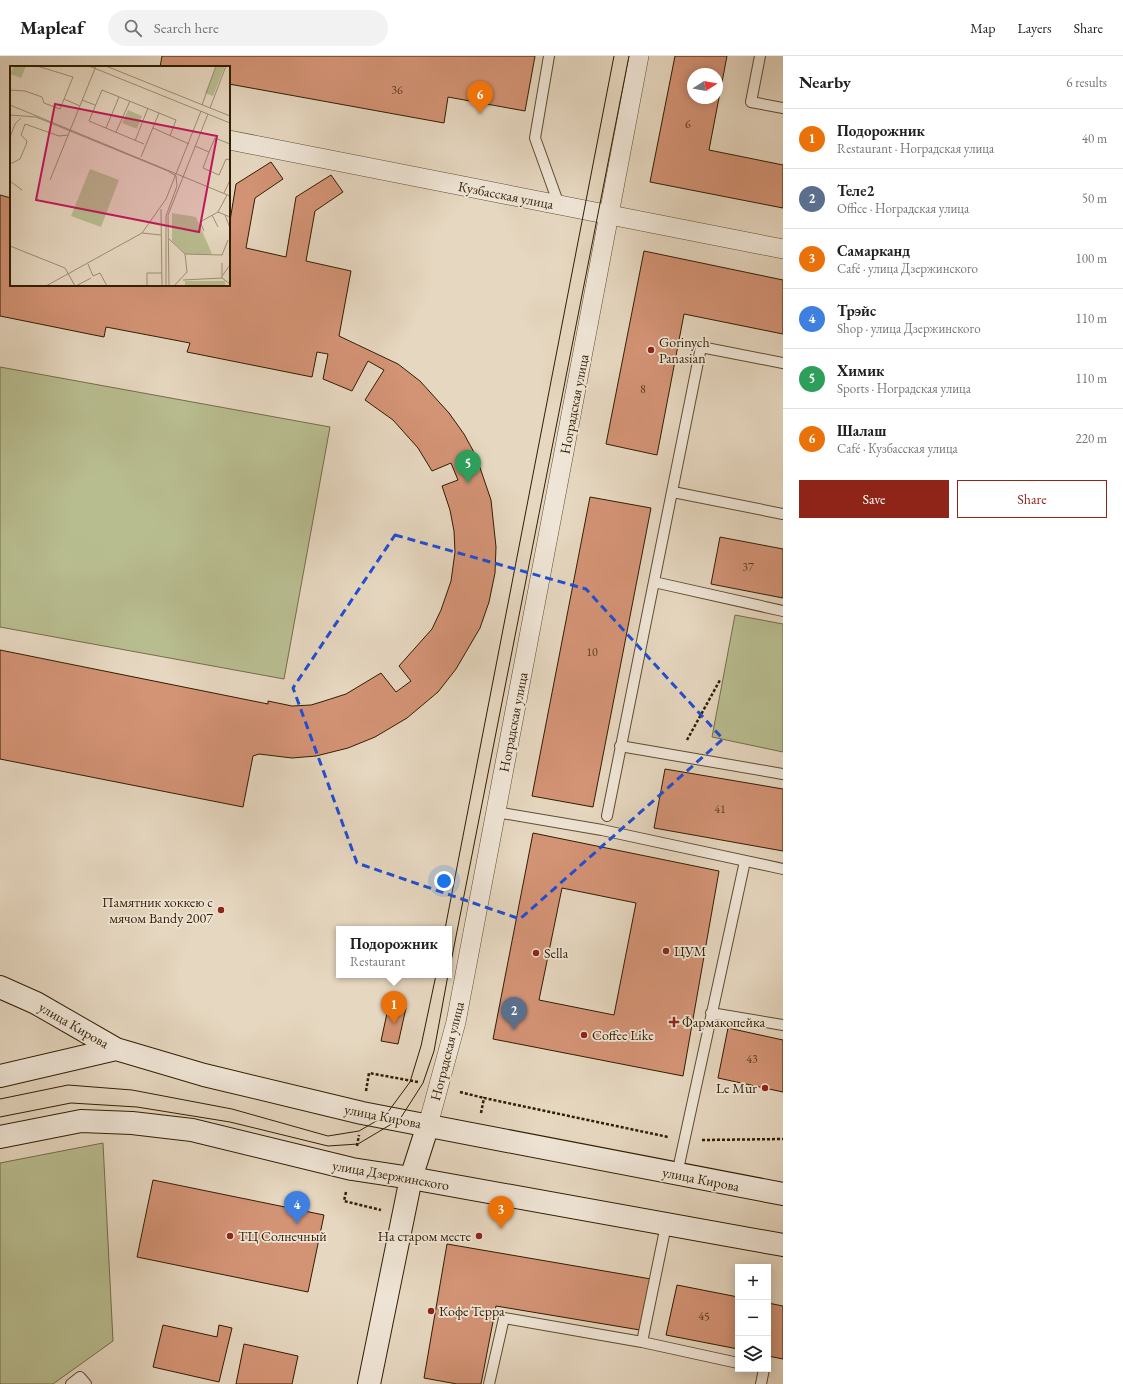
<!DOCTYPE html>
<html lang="en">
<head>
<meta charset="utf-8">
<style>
  :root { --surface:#fff; --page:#f2f2f2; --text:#202124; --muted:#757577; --line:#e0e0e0; --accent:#8f2418 }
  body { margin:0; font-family:"EB Garamond",serif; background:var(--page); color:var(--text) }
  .controls { position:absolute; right:12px; bottom:12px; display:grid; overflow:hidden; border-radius:0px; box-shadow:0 2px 10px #0003 }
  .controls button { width:36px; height:36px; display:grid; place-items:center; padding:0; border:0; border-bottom:1px solid var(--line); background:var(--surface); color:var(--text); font:20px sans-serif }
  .compass { position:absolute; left:687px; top:12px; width:36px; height:36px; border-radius:50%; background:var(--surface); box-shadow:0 2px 10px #0003; rotate:79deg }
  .you { position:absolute; left:444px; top:825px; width:14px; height:14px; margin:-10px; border:3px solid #fff; border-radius:50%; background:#1a73e8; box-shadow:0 0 0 6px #1a73e833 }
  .badge { display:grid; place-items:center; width:26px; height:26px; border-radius:50%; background:var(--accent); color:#fff; font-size:13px; font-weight:700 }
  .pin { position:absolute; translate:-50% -33px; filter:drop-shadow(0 1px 2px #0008) }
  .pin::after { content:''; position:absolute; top:21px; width:14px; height:12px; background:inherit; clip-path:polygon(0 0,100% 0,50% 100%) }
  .popup { position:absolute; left:336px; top:870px; width:116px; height:52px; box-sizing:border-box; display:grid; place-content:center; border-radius:0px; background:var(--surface); filter:drop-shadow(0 1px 3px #0005); font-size:13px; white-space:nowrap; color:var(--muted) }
  .popup b { font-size:15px; color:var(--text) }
  .popup::after { content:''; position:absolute; left:50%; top:100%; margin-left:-8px; border:8px solid transparent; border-top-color:var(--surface) }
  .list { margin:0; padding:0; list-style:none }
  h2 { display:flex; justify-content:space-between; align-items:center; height:52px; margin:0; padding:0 16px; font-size:17px }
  h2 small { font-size:13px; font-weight:400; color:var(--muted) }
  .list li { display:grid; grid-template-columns:26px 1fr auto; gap:12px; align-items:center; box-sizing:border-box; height:60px; padding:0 16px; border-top:1px solid var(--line) }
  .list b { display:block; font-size:15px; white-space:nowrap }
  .list p { margin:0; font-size:13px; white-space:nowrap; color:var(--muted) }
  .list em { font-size:13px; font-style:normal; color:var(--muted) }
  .actions { display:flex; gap:8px; padding:12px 16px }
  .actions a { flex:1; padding:9px 0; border:1px solid var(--accent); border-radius:0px; text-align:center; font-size:14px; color:var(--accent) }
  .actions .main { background:var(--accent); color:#fff }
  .icon { flex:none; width:22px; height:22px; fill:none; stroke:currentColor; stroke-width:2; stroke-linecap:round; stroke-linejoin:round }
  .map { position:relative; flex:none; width:783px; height:1328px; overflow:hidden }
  header { display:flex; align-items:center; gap:24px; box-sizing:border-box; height:56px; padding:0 20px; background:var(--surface); border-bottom:1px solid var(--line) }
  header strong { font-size:19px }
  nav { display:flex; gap:22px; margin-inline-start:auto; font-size:14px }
  .search { width:280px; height:36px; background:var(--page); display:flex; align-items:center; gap:10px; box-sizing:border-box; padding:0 14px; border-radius:22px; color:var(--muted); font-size:15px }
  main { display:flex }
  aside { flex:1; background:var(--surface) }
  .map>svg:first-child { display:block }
  .green { fill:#b8bd90; stroke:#746d48 }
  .building { fill:#d39375; stroke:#311d00; fill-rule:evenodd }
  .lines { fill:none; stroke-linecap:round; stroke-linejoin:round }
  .lane-casing { stroke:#5e4c30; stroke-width:12 }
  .street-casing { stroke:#5e4c30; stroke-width:20 }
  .secondary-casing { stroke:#311d00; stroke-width:24 }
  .path { stroke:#311d00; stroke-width:2.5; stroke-dasharray:3 2; stroke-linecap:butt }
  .lane { stroke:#efe5d6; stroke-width:10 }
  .street { stroke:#efe5d6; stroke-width:19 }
  .secondary { stroke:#efe5d6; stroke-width:22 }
  .tram { stroke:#311d00; stroke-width:1 }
  .marked { fill:none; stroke:#1d4ed8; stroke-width:3; stroke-dasharray:8 5; stroke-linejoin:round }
  .poi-dot { fill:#8f2418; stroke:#efe5d6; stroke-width:1.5 }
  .labels { text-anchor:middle; stroke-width:3.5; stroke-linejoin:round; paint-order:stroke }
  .number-label { font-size:12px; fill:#5a3a1d }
  .street-label { font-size:14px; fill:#311d00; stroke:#efe5d6 }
  .poi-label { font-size:14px; fill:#311d00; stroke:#efe5d6; text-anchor:start }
  .inset-road { fill:none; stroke:#9e8d73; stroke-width:1 }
  .view { fill:#c2185b; fill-opacity:0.15; stroke:#c2185b; stroke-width:2 }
  .inset-edge { fill:none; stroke:#311d00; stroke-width:2 }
</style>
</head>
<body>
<header>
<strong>Mapleaf</strong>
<div class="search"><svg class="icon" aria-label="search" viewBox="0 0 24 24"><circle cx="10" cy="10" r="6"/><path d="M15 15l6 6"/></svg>Search here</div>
<nav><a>Map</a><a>Layers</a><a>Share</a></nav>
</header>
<main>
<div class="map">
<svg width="783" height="1328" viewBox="0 0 783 1328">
  <rect width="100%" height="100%" fill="#e6d7c0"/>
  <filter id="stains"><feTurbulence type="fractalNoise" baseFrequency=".005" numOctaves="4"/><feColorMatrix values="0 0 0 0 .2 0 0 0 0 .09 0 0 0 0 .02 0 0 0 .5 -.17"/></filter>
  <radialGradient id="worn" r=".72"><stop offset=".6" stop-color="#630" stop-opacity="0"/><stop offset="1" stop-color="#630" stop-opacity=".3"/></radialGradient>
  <path class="green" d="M 0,311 L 330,371 L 284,623 L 0,571 Z
    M 735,559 L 783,568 L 783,696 L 712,681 Z
    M 103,1087 L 113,1285 L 53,1328 L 0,1328 L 0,1107 Z"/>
  <path class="building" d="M 162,0 L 535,0 L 525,55 L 448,41 L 444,67 L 229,28 L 229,11 L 160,11 Z
    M 675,0 L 727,0 L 709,94 L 783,109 L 783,152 L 650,126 ZM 693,18 L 717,18 L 717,42 L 693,42 Z
    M 271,106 L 283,123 L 255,142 L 246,192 L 286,201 L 296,141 L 331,119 L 343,136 L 315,155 L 306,205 L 351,215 L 339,280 L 398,308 L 420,325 L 449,357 L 464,378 L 476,400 L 491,444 L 496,491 L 495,517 L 489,546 L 480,572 L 456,613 L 438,636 L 407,662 L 375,681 L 348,692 L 316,700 L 292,702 L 259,698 L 253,700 L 243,751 L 0,703 L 0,594 L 268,648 L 268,645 L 292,650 L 311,649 L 321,646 L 346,638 L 381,617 L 396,636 L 411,625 L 399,610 L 432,573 L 441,554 L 451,525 L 455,496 L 454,475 L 450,454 L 442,430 L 458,424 L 451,407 L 432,415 L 418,392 L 393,364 L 365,344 L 384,314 L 368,305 L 352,335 L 323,323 L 328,298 L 317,296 L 312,321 L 187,296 L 190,287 L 106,271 L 104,281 L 0,260 L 0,139 L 11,142 L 11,229 L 229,229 L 229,171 L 236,128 Z
    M 644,195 L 783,224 L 783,278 L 684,258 L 657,399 L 606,388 Z
    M 590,441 L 651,452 L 593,751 L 532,740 Z
    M 720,481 L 783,493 L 783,542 L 711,528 Z
    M 665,713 L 783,733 L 783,795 L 654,772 Z
    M 533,777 L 719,815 L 683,1020 L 493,983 ZM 562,832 L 636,847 L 614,959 L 539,944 Z
    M 389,948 L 406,952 L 398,988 L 381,985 Z
    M 728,972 L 783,984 L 783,1036 L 718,1022 Z
    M 153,1124 L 324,1159 L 308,1236 L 137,1201 Z
    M 447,1188 L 651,1223 L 640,1274 L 496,1250 L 481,1328 L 457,1328 L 424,1322 Z
    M 677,1229 L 738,1241 L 738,1293 L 666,1279 Z
    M 768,1247 L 783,1250 L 783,1303 L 768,1300 Z
    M 163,1269 L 217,1281 L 219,1269 L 232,1272 L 219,1326 L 153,1311 Z
    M 244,1288 L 298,1300 L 292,1328 L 236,1328 Z"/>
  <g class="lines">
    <g class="lane-casing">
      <path id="lane" d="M 549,0 L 535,82 L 559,149
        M 760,0 L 751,46 L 783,52
        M 673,436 L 783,458
        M 654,526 L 783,555
        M 620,690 L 783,718
        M 496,756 L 602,774 L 783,813
        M 607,760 L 701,291 L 783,307
        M 711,957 L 783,969
        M 677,1118 L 745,805
        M 642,1286 L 738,1307
        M 71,1328 L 80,1321 L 86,1328
        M 489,1328 L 504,1262 L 642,1286 L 666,1169
        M 761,1328 L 764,1313"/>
    </g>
    <g class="street-casing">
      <path id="street" d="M 229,84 L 783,193
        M 428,1069 L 456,966 L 639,0"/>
    </g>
    <g class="secondary-casing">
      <path id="secondary" d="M 0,931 L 36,947 L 116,993 L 204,1019 L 362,1057 L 783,1138
        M 0,1020 L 116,993
        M 0,1081 L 81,1065 L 132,1067 L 192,1074 L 352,1113 L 411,1122 L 783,1189
        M 369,1328 L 411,1122 L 428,1069"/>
    </g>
    <path class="path" d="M 687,684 L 720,624
      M 366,1035 L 369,1017 L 418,1026
      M 460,1036 L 484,1042
      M 481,1057 L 484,1042 L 668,1081
      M 702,1084 L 783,1083
      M 357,1090 L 359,1079
      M 346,1136 L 344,1145 L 381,1154"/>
    <use href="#lane" class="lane"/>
    <use href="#street" class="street"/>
    <use href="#secondary" class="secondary"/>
    <path class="tram" d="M 445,873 L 614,0
      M 449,916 L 629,0
      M 0,1043 L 68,1029 L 132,1034 L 232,1053 L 328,1080 L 359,1075 L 385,1060 L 410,1026 L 421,990 L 436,919
      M 0,1061 L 71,1047 L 137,1051 L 230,1066 L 328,1090 L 358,1088 L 400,1063 L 423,1027 L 434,995 L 448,919"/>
  </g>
  <path class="marked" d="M 395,479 L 586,533 L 723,683 L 520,863 L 357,807 L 293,632 Z"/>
  <g class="poi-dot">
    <circle cx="651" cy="294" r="4"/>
    <circle cx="221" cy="854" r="4"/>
    <circle cx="666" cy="895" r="4"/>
    <circle cx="536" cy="897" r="4"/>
    <path d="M672 960h4v4h4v4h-4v4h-4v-4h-4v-4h4z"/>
    <circle cx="584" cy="979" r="4"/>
    <circle cx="765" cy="1032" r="4"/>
    <circle cx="230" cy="1180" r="4"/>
    <circle cx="479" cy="1180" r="4"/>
    <circle cx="431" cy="1255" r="4"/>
  </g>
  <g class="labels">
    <g class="number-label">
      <text x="397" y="38">36</text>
      <text x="688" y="72">6</text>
      <text x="643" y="337">8</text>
      <text x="748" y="515">37</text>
      <text x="592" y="600">10</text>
      <text x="720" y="757">41</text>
      <text x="752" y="1007">43</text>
      <text x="704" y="1264">45</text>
    </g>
    <g class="street-label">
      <text transform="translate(506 139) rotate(11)" y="5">Кузбасская улица</text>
      <text transform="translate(574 348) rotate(-79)" y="5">Ноградская улица</text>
      <text transform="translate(513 666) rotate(-79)" y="5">Ноградская улица</text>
      <text transform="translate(74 969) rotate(30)" y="5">улица Кирова</text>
      <text transform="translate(447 995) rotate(-76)" y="5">Ноградская улица</text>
      <text transform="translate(383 1060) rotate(11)" y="5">улица Кирова</text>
      <text transform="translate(391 1119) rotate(10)" y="5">улица Дзержинского</text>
      <text transform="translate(701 1123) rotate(11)" y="5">улица Кирова</text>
    </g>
    <g class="poi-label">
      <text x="659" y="291">Gorinych<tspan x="659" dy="16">Panasian</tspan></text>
      <text x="213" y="851" text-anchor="end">Памятник хоккею с<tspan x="213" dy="16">мячом Bandy 2007</tspan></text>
      <text x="674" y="900">ЦУМ</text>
      <text x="544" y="902">Sella</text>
      <text x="682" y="971">Фармакопейка</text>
      <text x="592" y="984">Coffee Like</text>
      <text x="757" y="1037" text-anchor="end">Le Mur</text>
      <text x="238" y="1185">ТЦ Солнечный</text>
      <text x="471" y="1185" text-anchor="end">На старом месте</text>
      <text x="439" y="1260">Кофе Терра</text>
    </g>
  </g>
  <g transform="translate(10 10)">
    <rect width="220" height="220" fill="#e6d7c0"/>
    <path d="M 4,0 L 16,0 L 11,12 L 0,8 ZM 206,0 L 215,0 L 203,30 L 195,27 ZM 118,44 L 132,50 L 127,63 L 112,57 ZM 80,103 L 109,114 L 91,161 L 61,150 ZM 162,147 L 186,151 L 202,188 L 176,188 L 162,175 ZM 175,215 L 215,215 L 215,220 L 175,220 Z" fill="#b8bd90"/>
    <path class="inset-road" d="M 79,0 L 220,57M 96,0 L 220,50M 0,24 L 15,25 L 32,31 L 34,37 L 50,43 L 63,11 L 27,0M 54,33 L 70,40M 72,34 L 85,39M 0,39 L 220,130M 192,39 L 206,0M 200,42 L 216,0M 149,47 L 166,54 L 160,70M 0,49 L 26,51 L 158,105 L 166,110 L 167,120 L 156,150 L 156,220M 96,62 L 109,31M 143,62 L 179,78M 106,66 L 120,35M 0,71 L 5,58 L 11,52M 125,75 L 138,42M 185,80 L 199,86 L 193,102 L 209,109 L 216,93 L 220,94M 199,86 L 205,72 L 220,78M 131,91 L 149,47 L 92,24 L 79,55 L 134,78M 0,98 L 10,93 L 16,79 L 17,75 L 11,69 L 15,58 L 49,70 L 58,69M 40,114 L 86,0M 0,115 L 12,124M 214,127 L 220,114M 151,143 L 152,220M 208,146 L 220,151M 202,149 L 208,161M 215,149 L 220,162M 194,165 L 190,156 L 208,146 L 217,129M 132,167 L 151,169M 159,173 L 175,188 L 177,206 L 164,220M 0,180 L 55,202 L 65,220M 175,188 L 212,189 L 218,174M 212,197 L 212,212M 78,198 L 83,210 L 90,207 L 97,220M 212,210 L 220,199M 173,214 L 212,212 L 220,218M 36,220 L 132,167 L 156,133 L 191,45M 66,220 L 81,212M 137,220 L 137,207 L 152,207M 159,220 L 158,149 L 198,48"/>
    <path class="view" d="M 45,38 L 207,70 L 189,166 L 26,134 Z"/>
    <rect width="220" height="220" class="inset-edge"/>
  </g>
  <rect width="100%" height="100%" filter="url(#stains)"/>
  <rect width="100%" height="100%" fill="url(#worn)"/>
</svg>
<div class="controls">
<button>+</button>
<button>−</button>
<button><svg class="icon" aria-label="layers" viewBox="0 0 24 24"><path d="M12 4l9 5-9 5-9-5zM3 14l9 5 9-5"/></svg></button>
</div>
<svg class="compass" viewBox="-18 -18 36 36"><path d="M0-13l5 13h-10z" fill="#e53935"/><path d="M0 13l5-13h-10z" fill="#757577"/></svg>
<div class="you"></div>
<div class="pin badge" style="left:394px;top:968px;background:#e8710a">1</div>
<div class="popup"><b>Подорожник</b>Restaurant</div>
<div class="pin badge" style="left:514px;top:974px;background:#5c6f8a">2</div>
<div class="pin badge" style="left:501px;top:1173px;background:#e8710a">3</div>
<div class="pin badge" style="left:297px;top:1168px;background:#3f7fe0">4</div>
<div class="pin badge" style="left:468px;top:427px;background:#2e9e5b">5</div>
<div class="pin badge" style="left:480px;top:58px;background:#e8710a">6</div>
</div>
<aside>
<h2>Nearby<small>6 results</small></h2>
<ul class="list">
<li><span class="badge" style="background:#e8710a">1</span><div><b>Подорожник</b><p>Restaurant · Ноградская улица</p></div><em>40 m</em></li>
<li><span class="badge" style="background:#5c6f8a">2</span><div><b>Теле2</b><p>Office · Ноградская улица</p></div><em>50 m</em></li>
<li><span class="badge" style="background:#e8710a">3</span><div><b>Самарканд</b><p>Café · улица Дзержинского</p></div><em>100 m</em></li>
<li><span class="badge" style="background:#3f7fe0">4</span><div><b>Трэйс</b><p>Shop · улица Дзержинского</p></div><em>110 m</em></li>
<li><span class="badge" style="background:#2e9e5b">5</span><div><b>Химик</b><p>Sports · Ноградская улица</p></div><em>110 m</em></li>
<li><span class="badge" style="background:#e8710a">6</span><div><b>Шалаш</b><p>Café · Кузбасская улица</p></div><em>220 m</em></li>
</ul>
<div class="actions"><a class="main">Save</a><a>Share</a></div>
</aside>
</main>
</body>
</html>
